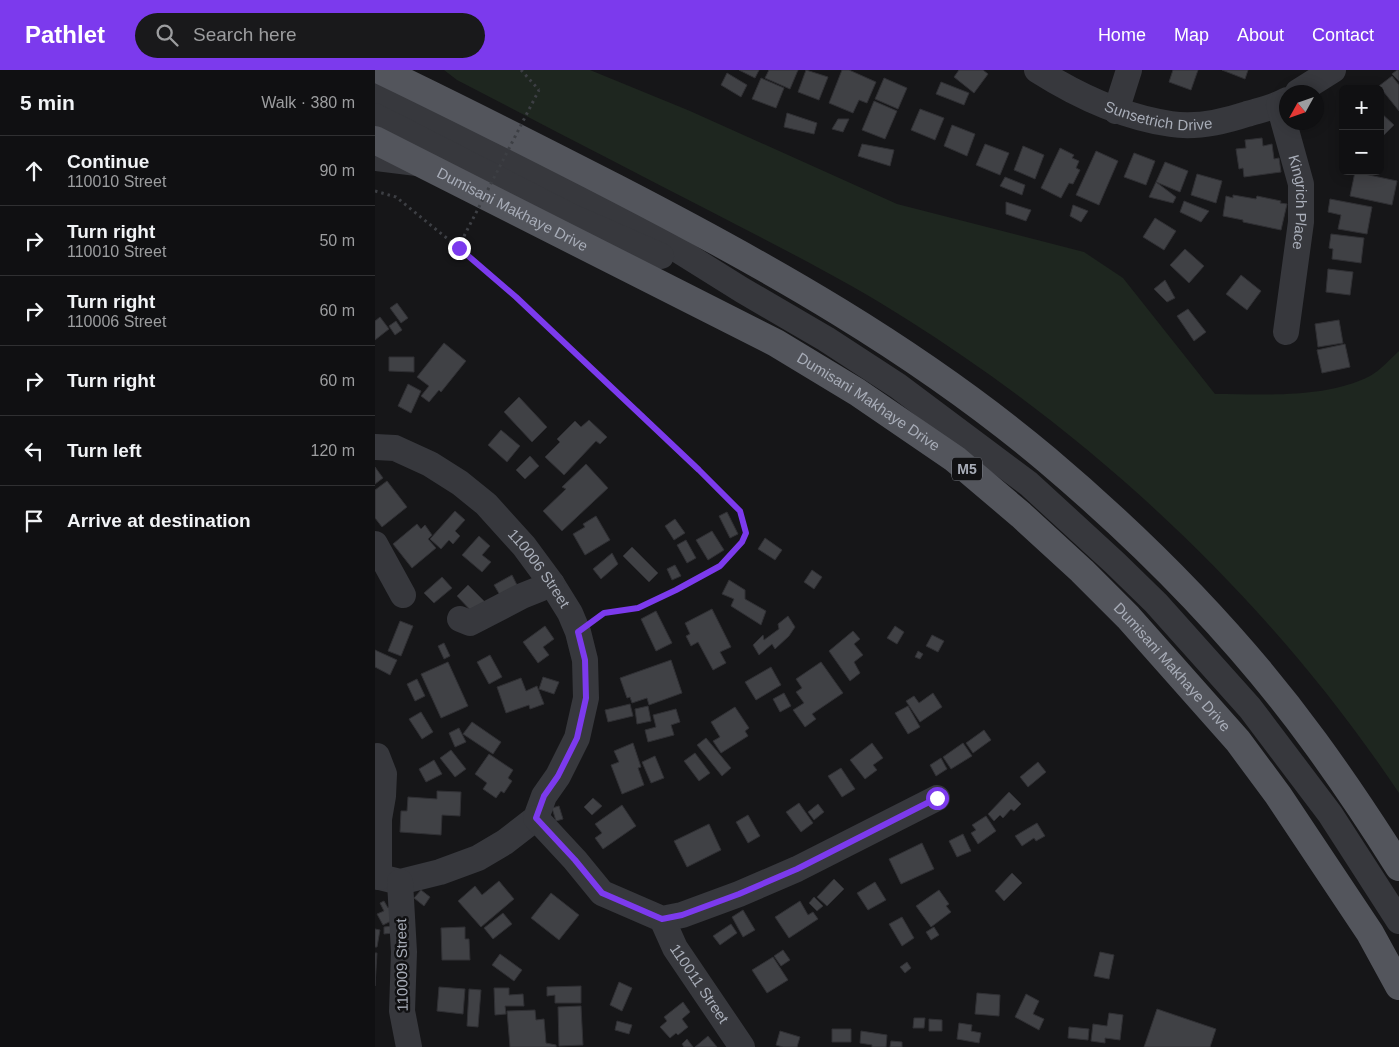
<!DOCTYPE html>
<html lang="en">
<head>
<meta charset="utf-8">
<style>
  :root { --surface:#101012; --page:#19191b; --text:#f1f3f6; --muted:#9c9d9f; --line:#303032; --accent:#7c3aed }
  body { margin:0; font-family:Helvetica,sans-serif; background:var(--page); color:var(--text) }
  .controls { position:absolute; right:15px; top:15px; display:grid; overflow:hidden; border-radius:8px; box-shadow:0 2px 12px #0003 }
  .controls button { width:45px; height:45px; display:grid; place-items:center; padding:0; border:0; border-bottom:1px solid var(--line); background:var(--surface); color:var(--text); font:25px sans-serif }
  .compass { position:absolute; left:904px; top:15px; width:45px; height:45px; border-radius:50%; background:var(--surface); box-shadow:0 2px 12px #0003; rotate:230deg }
  .stop { position:absolute; width:15px; height:15px; margin:-11px; border:4px solid #7c3aed; border-radius:50%; background:#fff }
  .stop.end { background:#7c3aed; border-color:#fff; box-shadow:0 1px 5px #0008 }
  .list { margin:0; padding:0; list-style:none }
  h2 { display:flex; justify-content:space-between; align-items:center; height:65px; margin:0; padding:0 20px; font-size:21px }
  h2 small { font-size:16px; font-weight:400; color:var(--muted) }
  .list li { display:grid; grid-template-columns:32px 1fr auto; gap:15px; align-items:center; box-sizing:border-box; height:70px; padding:0 20px; border-top:1px solid var(--line) }
  .list b { display:block; font-size:19px; white-space:nowrap }
  .list p { margin:0; font-size:16px; white-space:nowrap; color:var(--muted) }
  .list em { font-size:16px; font-style:normal; color:var(--muted) }
  .icon { flex:none; width:28px; height:28px; fill:none; stroke:currentColor; stroke-width:2; stroke-linecap:round; stroke-linejoin:round }
  .map { position:relative; flex:none; width:1024px; height:977px; overflow:hidden }
  header { display:flex; align-items:center; gap:30px; box-sizing:border-box; height:70px; padding:0 25px; background:var(--accent); color:#fff }
  header strong { font-size:24px }
  nav { display:flex; gap:28px; margin-inline-start:auto; font-size:18px }
  .search { width:350px; height:45px; background:var(--page); display:flex; align-items:center; gap:12px; box-sizing:border-box; padding:0 18px; border-radius:28px; color:var(--muted); font-size:19px }
  main { display:flex }
  aside { flex:1; background:var(--surface) }
  .map>svg:first-child { display:block }
  .green { fill:#1e261f }
  .building { fill:#404145; stroke:#303034 }
  .lines { fill:none; stroke-linecap:round; stroke-linejoin:round }
  .path { stroke:#3d3f44; stroke-width:3; stroke-dasharray:2.5 4; stroke-linecap:butt }
  .minor { stroke:#37383d; stroke-width:26 }
  .major { stroke:#53555c; stroke-width:28 }
  .path-bridge { stroke:#3d3f44; stroke-width:3; stroke-dasharray:2.5 4; stroke-linecap:butt }
  .route { stroke:#7c3aed; stroke-width:6 }
  .labels { text-anchor:middle; stroke-width:5; stroke-linejoin:round; paint-order:stroke }
  .shield { fill:#111113; stroke:#7b7e86; stroke-width:1 }
  .shield-label { font-size:14px; font-weight:bold; fill:#a8adb8 }
  .street-label { font-size:15px; fill:#a8adb8; stroke:#111113 }
</style>
</head>
<body>
<header>
<strong>Pathlet</strong>
<div class="search"><svg class="icon" aria-label="search" viewBox="0 0 24 24"><circle cx="10" cy="10" r="6"/><path d="M15 15l6 6"/></svg>Search here</div>
<nav><a>Home</a><a>Map</a><a>About</a><a>Contact</a></nav>
</header>
<main>
<aside>
<h2>5 min<small>Walk · 380 m</small></h2>
<ul class="list">
<li><svg class="icon" aria-label="ahead" viewBox="0 0 24 24"><path d="M12 20V5M6 11l6-6 6 6"/></svg><div><b>Continue</b><p>110010 Street</p></div><em>90 m</em></li>
<li><svg class="icon" aria-label="right" viewBox="0 0 24 24"><path d="M7 20v-9h11M14 6l5 5-5 5"/></svg><div><b>Turn right</b><p>110010 Street</p></div><em>50 m</em></li>
<li><svg class="icon" aria-label="right" viewBox="0 0 24 24"><path d="M7 20v-9h11M14 6l5 5-5 5"/></svg><div><b>Turn right</b><p>110006 Street</p></div><em>60 m</em></li>
<li><svg class="icon" aria-label="right" viewBox="0 0 24 24"><path d="M7 20v-9h11M14 6l5 5-5 5"/></svg><div><b>Turn right</b></div><em>60 m</em></li>
<li><svg class="icon" aria-label="left" viewBox="0 0 24 24"><path d="M17 20v-9H6M10 6l-5 5 5 5"/></svg><div><b>Turn left</b></div><em>120 m</em></li>
<li><svg class="icon" aria-label="arrive" viewBox="0 0 24 24"><path d="M6 21V4h12l-3 4 3 4H6"/></svg><div><b>Arrive at destination</b></div></li>
</ul>
</aside>
<div class="map">
<svg width="1024" height="977" viewBox="0 0 1024 977">
  <rect width="100%" height="100%" fill="#161618"/>
  <path class="green" d="M 69,0 L 215,0 L 315,41 L 522,134 L 709,182 L 748,208 L 840,324 C 889,324 950,329 995,306 C 1006,300 1015,289 1024,281 L 1024,723 C 897,533 726,372 533,250 C 469,209 400,175 333,140 C 249,97 165,53 82,10 Z"/>
  <path class="building" d="M 364,0 L 384,0 L 380,8 Z
    M 394,0 L 423,0 L 415,19 L 390,8 Z
    M 431,0 L 453,7 L 444,30 L 423,22 Z
    M 467,0 L 474,0 L 501,12 L 492,33 L 484,30 L 478,43 L 454,33 Z
    M 584,0 L 608,0 L 613,4 L 599,23 L 579,7 Z
    M 798,0 L 823,0 L 816,20 L 794,12 Z
    M 847,0 L 873,0 L 870,9 Z
    M 1022,0 L 1024,0 L 1024,11 L 1017,4 Z
    M 352,3 L 372,15 L 366,27 L 346,15 Z
    M 1017,6 L 1024,15 L 1024,41 L 1004,16 Z
    M 386,8 L 409,18 L 401,38 L 377,29 Z
    M 509,8 L 532,18 L 523,39 L 500,29 Z
    M 566,12 L 594,23 L 589,35 L 561,24 Z
    M 499,31 L 522,41 L 510,69 L 487,60 Z
    M 545,39 L 569,48 L 560,70 L 536,60 Z
    M 1005,42 L 1019,55 L 1005,69 Z
    M 412,43 L 442,53 L 439,64 L 409,57 Z
    M 463,49 L 474,49 L 468,62 L 457,59 Z
    M 577,55 L 600,64 L 592,86 L 569,76 Z
    M 887,68 L 888,76 L 897,74 L 899,89 L 904,88 L 906,102 L 869,107 L 868,98 L 864,99 L 861,79 L 871,78 L 870,70 Z
    M 487,74 L 519,80 L 515,96 L 483,86 Z
    M 610,74 L 634,83 L 625,105 L 601,95 Z
    M 648,76 L 669,85 L 660,109 L 639,100 Z
    M 685,78 L 699,85 L 697,88 L 704,91 L 701,98 L 705,100 L 698,114 L 694,113 L 686,128 L 666,118 Z
    M 721,81 L 743,91 L 724,135 L 701,125 Z
    M 759,83 L 780,91 L 771,115 L 749,107 Z
    M 790,92 L 813,101 L 805,122 L 781,112 Z
    M 980,102 L 1022,111 L 1017,135 L 975,126 Z
    M 822,104 L 847,111 L 841,133 L 816,125 Z
    M 630,107 L 650,115 L 647,125 L 625,116 Z
    M 781,112 L 801,127 L 798,133 L 774,127 Z
    M 858,125 L 881,129 L 882,126 L 906,131 L 905,133 L 912,134 L 906,160 L 868,152 L 868,150 L 848,146 L 851,126 L 858,128 Z
    M 955,129 L 997,137 L 992,164 L 963,159 L 966,145 L 953,142 Z
    M 809,131 L 834,141 L 826,152 L 805,142 Z
    M 631,132 L 656,140 L 651,151 L 631,144 Z
    M 698,135 L 713,141 L 706,152 L 695,146 Z
    M 780,148 L 801,161 L 789,180 L 768,167 Z
    M 956,164 L 989,168 L 986,193 L 957,189 L 958,179 L 954,178 Z
    M 810,179 L 829,196 L 814,213 L 795,195 Z
    M 953,199 L 978,202 L 975,225 L 951,222 Z
    M 866,205 L 886,221 L 872,240 L 851,224 Z
    M 790,210 L 800,228 L 792,232 L 779,219 Z
    M 22,233 L 33,248 L 26,253 L 15,238 Z
    M 813,239 L 831,262 L 819,271 L 802,246 Z
    M 5,247 L 14,259 L 0,270 L 0,251 Z
    M 964,250 L 968,273 L 943,277 L 940,254 Z
    M 21,251 L 27,260 L 20,265 L 14,256 Z
    M 69,273 L 91,291 L 66,322 L 64,320 L 54,332 L 46,326 L 54,316 L 42,307 Z
    M 970,274 L 975,297 L 947,303 L 942,280 Z
    M 14,287 L 39,287 L 39,302 L 14,301 Z
    M 33,314 L 46,321 L 36,343 L 23,336 Z
    M 144,327 L 172,357 L 157,372 L 129,342 Z
    M 214,350 L 232,367 L 225,374 L 221,371 L 189,405 L 170,387 L 185,372 L 182,369 L 200,351 L 206,357 Z
    M 126,360 L 145,376 L 132,392 L 113,375 Z
    M 155,386 L 164,396 L 150,409 L 141,400 Z
    M 211,394 L 233,418 L 187,461 L 168,441 L 191,419 L 187,417 Z
    M 0,397 L 8,408 L 0,414 Z
    M 12,411 L 32,437 L 7,457 L 0,448 L 0,420 Z
    M 80,441 L 90,450 L 80,461 L 85,466 L 78,474 L 74,470 L 66,479 L 55,469 Z
    M 352,442 L 363,464 L 355,468 L 344,446 Z
    M 221,446 L 235,470 L 210,485 L 198,464 L 210,457 L 208,454 Z
    M 300,449 L 310,463 L 299,470 L 290,456 Z
    M 42,454 L 46,459 L 50,455 L 57,465 L 53,469 L 61,478 L 37,498 L 18,474 Z
    M 337,461 L 349,480 L 333,490 L 321,470 Z
    M 104,466 L 115,476 L 107,485 L 116,492 L 107,502 L 87,485 Z
    M 390,468 L 407,480 L 400,490 L 383,479 Z
    M 311,470 L 321,488 L 312,493 L 302,475 Z
    M 257,477 L 283,503 L 274,512 L 248,486 Z
    M 237,483 L 243,494 L 226,509 L 218,499 Z
    M 300,495 L 306,506 L 297,510 L 292,499 Z
    M 437,500 L 447,507 L 439,519 L 429,512 Z
    M 137,505 L 142,515 L 125,525 L 119,515 Z
    M 67,507 L 77,518 L 59,533 L 49,523 Z
    M 354,510 L 370,520 L 370,529 L 391,541 L 386,555 L 356,536 L 359,529 L 347,524 Z
    M 93,515 L 110,532 L 99,544 L 82,526 Z
    M 337,539 L 356,577 L 345,582 L 351,593 L 338,600 L 323,572 L 316,576 L 311,566 L 315,564 L 310,553 Z
    M 281,541 L 297,573 L 281,581 L 266,549 Z
    M 413,546 L 420,557 L 414,566 L 400,579 L 397,574 L 384,585 L 378,575 L 388,565 L 389,570 L 404,559 L 403,554 Z
    M 25,551 L 38,556 L 26,586 L 13,581 Z
    M 170,556 L 179,569 L 168,577 L 174,585 L 163,593 L 148,572 Z
    M 520,556 L 529,562 L 522,574 L 512,568 Z
    M 478,561 L 485,569 L 479,574 L 488,585 L 479,592 L 485,603 L 475,611 L 454,581 Z
    M 557,565 L 569,571 L 563,582 L 551,576 Z
    M 69,573 L 75,586 L 69,589 L 63,576 Z
    M 0,580 L 22,590 L 15,605 L 0,597 Z
    M 543,581 L 548,584 L 545,589 L 540,587 Z
    M 115,585 L 127,607 L 114,614 L 102,592 Z
    M 296,590 L 307,623 L 274,635 L 272,628 L 257,633 L 255,627 L 252,628 L 245,608 Z
    M 73,592 L 93,636 L 66,648 L 46,604 Z
    M 446,592 L 468,623 L 437,644 L 441,649 L 430,657 L 418,640 L 429,633 L 421,622 L 427,618 L 421,609 Z
    M 396,597 L 406,615 L 381,630 L 370,612 Z
    M 168,607 L 184,612 L 179,624 L 164,619 Z
    M 146,608 L 151,621 L 162,616 L 169,634 L 155,639 L 154,635 L 131,643 L 122,617 Z
    M 42,609 L 50,626 L 40,631 L 32,614 Z
    M 409,623 L 416,636 L 405,642 L 398,629 Z
    M 558,623 L 567,637 L 545,652 L 531,631 L 539,626 L 544,633 Z
    M 255,634 L 258,646 L 233,652 L 230,640 Z
    M 273,636 L 276,651 L 262,654 L 260,639 Z
    M 533,636 L 545,657 L 533,664 L 520,643 Z
    M 360,637 L 374,658 L 370,661 L 373,666 L 346,683 L 338,671 L 345,667 L 336,652 Z
    M 301,639 L 305,652 L 296,655 L 299,665 L 273,672 L 270,660 L 281,657 L 278,645 Z
    M 46,642 L 58,662 L 47,669 L 34,649 Z
    M 97,652 L 126,672 L 118,684 L 88,664 Z
    M 84,658 L 91,672 L 80,677 L 74,663 Z
    M 609,660 L 616,670 L 598,683 L 591,673 Z
    M 331,668 L 356,698 L 347,706 L 322,675 Z
    M 258,673 L 266,697 L 263,698 L 269,715 L 247,724 L 236,695 L 244,692 L 239,681 Z
    M 497,673 L 508,688 L 498,695 L 502,700 L 490,709 L 475,690 Z
    M 588,673 L 597,686 L 576,699 L 568,687 Z
    M 76,680 L 91,699 L 80,707 L 65,688 Z
    M 320,683 L 335,703 L 324,711 L 309,691 Z
    M 114,684 L 138,700 L 133,708 L 137,711 L 129,723 L 126,721 L 121,728 L 108,719 L 112,713 L 100,704 Z
    M 280,686 L 289,708 L 276,713 L 267,692 Z
    M 566,688 L 572,699 L 561,706 L 555,695 Z
    M 59,690 L 67,704 L 51,712 L 44,699 Z
    M 663,692 L 671,702 L 653,717 L 645,707 Z
    M 466,698 L 480,719 L 467,727 L 453,706 Z
    M 62,721 L 86,722 L 85,746 L 67,745 L 66,765 L 25,762 L 26,741 L 32,741 L 33,727 L 62,729 Z
    M 634,722 L 646,734 L 639,741 L 636,739 L 628,748 L 625,745 L 619,751 L 613,744 Z
    M 218,728 L 227,736 L 217,745 L 209,737 Z
    M 424,733 L 438,753 L 426,762 L 411,742 Z
    M 443,734 L 449,742 L 439,750 L 433,742 Z
    M 247,735 L 261,756 L 228,779 L 220,768 L 227,763 L 220,754 Z
    M 184,736 L 188,749 L 181,751 L 177,738 Z
    M 373,745 L 385,766 L 373,773 L 361,752 Z
    M 611,746 L 621,761 L 603,774 L 596,763 L 601,760 L 597,755 Z
    M 662,753 L 670,766 L 661,771 L 659,768 L 647,776 L 640,766 Z
    M 334,754 L 346,780 L 312,797 L 299,771 Z
    M 588,764 L 596,781 L 582,787 L 574,771 Z
    M 547,773 L 559,799 L 526,814 L 514,789 Z
    M 637,803 L 647,813 L 629,831 L 620,821 Z
    M 459,809 L 469,819 L 452,836 L 442,827 Z
    M 124,811 L 139,829 L 106,857 L 83,831 L 100,816 L 107,825 Z
    M 500,812 L 511,830 L 493,840 L 482,823 Z
    M 46,820 L 55,827 L 49,836 L 39,828 Z
    M 564,820 L 574,834 L 571,836 L 576,842 L 556,857 L 541,836 Z
    M 176,823 L 204,845 L 184,870 L 156,848 Z
    M 439,827 L 448,836 L 442,841 L 434,833 Z
    M 9,831 L 13,838 L 16,836 L 22,848 L 8,855 L 2,844 L 9,841 L 5,833 Z
    M 425,831 L 433,845 L 438,842 L 443,849 L 414,868 L 400,847 Z
    M 368,840 L 380,860 L 368,867 L 357,847 Z
    M 128,843 L 137,854 L 118,869 L 109,858 Z
    M 527,847 L 539,868 L 527,876 L 514,854 Z
    M 356,854 L 362,863 L 345,875 L 338,866 Z
    M 17,856 L 18,863 L 9,864 L 9,857 Z
    M 90,857 L 90,869 L 94,869 L 95,890 L 67,890 L 66,858 Z
    M 559,857 L 564,865 L 556,870 L 551,862 Z
    M 0,859 L 5,860 L 2,877 L 0,877 Z
    M 408,880 L 415,890 L 406,896 L 399,886 Z
    M 725,882 L 739,885 L 734,909 L 719,906 Z
    M 0,883 L 2,883 L 0,916 Z
    M 125,884 L 147,900 L 139,911 L 117,895 Z
    M 398,887 L 413,910 L 392,923 L 377,900 Z
    M 532,892 L 536,898 L 530,903 L 525,897 Z
    M 244,912 L 257,918 L 247,941 L 235,935 Z
    M 206,916 L 206,933 L 180,933 L 180,925 L 172,926 L 172,917 Z
    M 64,917 L 90,919 L 88,944 L 62,941 Z
    M 119,918 L 134,918 L 134,925 L 148,924 L 149,936 L 130,936 L 131,944 L 120,945 Z
    M 94,919 L 106,920 L 103,957 L 92,956 Z
    M 602,923 L 625,925 L 624,946 L 600,944 Z
    M 651,924 L 664,931 L 658,944 L 669,949 L 664,960 L 640,947 Z
    M 308,932 L 315,942 L 307,949 L 313,957 L 303,965 L 301,963 L 295,968 L 285,957 L 292,951 L 289,947 Z
    M 206,936 L 208,975 L 184,976 L 183,937 Z
    M 782,939 L 841,959 L 835,977 L 769,977 Z
    M 160,940 L 161,950 L 169,949 L 171,973 L 181,975 L 181,977 L 135,977 L 132,941 Z
    M 734,943 L 748,945 L 745,970 L 730,968 L 730,973 L 716,971 L 718,954 L 732,956 Z
    M 539,948 L 550,948 L 549,958 L 538,958 Z
    M 554,949 L 567,950 L 567,961 L 554,961 Z
    M 242,951 L 257,955 L 254,964 L 240,960 Z
    M 584,953 L 597,955 L 596,961 L 606,963 L 604,973 L 582,969 Z
    M 694,957 L 714,959 L 713,970 L 693,968 Z
    M 457,959 L 476,959 L 476,972 L 457,972 Z
    M 405,961 L 425,967 L 422,977 L 408,977 L 401,975 Z
    M 486,961 L 512,965 L 511,977 L 497,977 L 497,975 L 485,973 Z
    M 333,966 L 342,977 L 320,977 Z
    M 312,969 L 318,977 L 309,977 L 307,974 Z
    M 516,971 L 527,972 L 527,977 L 515,977 Z"/>
  <g class="lines">
    <path class="path" d="M 146,0 L 164,20
      M 0,121 L 21,127 L 84,178
      M 86,172 L 84,178 L 141,227 L 227,309 L 264,341 L 365,441 L 371,463 L 367,472 L 345,495 L 301,520 L 263,538 L 229,543 L 222,548"/>
    <g class="minor">
      <path id="s1" d="M 662,0 C 703,26 748,47 796,54 C 821,58 848,52 872,44 C 885,40 900,37 912,30"/>
      <path d="M 923,22 L 958,0"/>
      <path d="M 0,23 L 271,160 L 367,220 L 451,269 L 523,316 L 654,414 L 740,493 L 781,533 L 875,638 L 955,744 L 1024,851"/>
      <path id="s2" d="M 904,35 L 926,114 L 926,152 L 911,262"/>
      <path d="M 741,41 L 754,0"/>
      <path d="M 0,46 L 197,147 L 286,186"/>
      <path d="M 0,88 L 42,93"/>
      <path id="s3" d="M 0,377 L 20,378 L 55,394 L 85,413 L 111,434 L 149,476 L 177,514 L 195,543 L 203,562 L 210,590 L 211,628 L 202,668 L 183,706 L 169,726 L 161,748 L 130,772 L 103,788 L 65,802 L 25,812 L 0,806"/>
      <path d="M 0,474 L 28,525"/>
      <path d="M 85,549 L 95,553 L 147,526 L 177,514"/>
      <path d="M 2,686 L 9,704 L 8,726 L 4,749 L 4,807"/>
      <path d="M 161,748 L 200,790 L 227,823 L 287,849 L 307,845 L 364,824 L 422,799 L 562,728"/>
      <path d="M 25,812 L 29,882 L 27,941 L 34,977"/>
      <path id="s4" d="M 287,849 L 300,878 L 367,977"/>
    </g>
    <g class="major">
      <path d="M 5,0 C 84,38 163,78 241,118 C 392,196 540,279 671,389 C 768,471 864,568 939,671 C 969,712 997,754 1024,797"/>
      <path id="s5" d="M 0,70 L 401,273 L 482,322 L 580,389 L 646,445 L 707,501 L 753,547 L 863,671 L 903,725 L 995,863 L 1024,916"/>
    </g>
    <path class="path-bridge" d="M 86,172 L 164,20"/>
  </g>
  <g class="lines">
    <path class="route" d="M 84,178 L 141,227 L 324,400 L 365,441 L 371,463 L 367,472 L 345,496 L 301,520 L 263,538 L 229,543 L 203,562 L 210,590 L 211,628 L 202,668 L 183,706 L 169,726 L 161,748 L 200,790 L 227,823 L 287,849 L 307,845 L 364,824 L 422,799 L 562,728"/>
  </g>
  <g class="labels">
    <rect class="shield" x="577" y="387.5" width="30" height="23" rx="4"/>
    <g class="shield-label">
      <text x="592" y="404">M5</text>
    </g>
    <g class="street-label">
      <text dy="5" stroke="none"><textPath href="#s1" startOffset="132">Sunsetrich Drive</textPath></text>
      <text dy="5" stroke="none"><textPath href="#s2" startOffset="100">Kingrich Place</textPath></text>
      <text dy="5" stroke="none"><textPath href="#s5" startOffset="154">Dumisani Makhaye Drive</textPath></text>
      <text dy="5" stroke="none"><textPath href="#s5" startOffset="559">Dumisani Makhaye Drive</textPath></text>
      <text dy="5" stroke="none"><textPath href="#s3" startOffset="211">110006 Street</textPath></text>
      <text dy="5" stroke="none"><textPath href="#s5" startOffset="964">Dumisani Makhaye Drive</textPath></text>
      <text transform="translate(27 895) rotate(-91)" y="5">110009 Street</text>
      <text dy="5" stroke="none"><textPath href="#s4" startOffset="75">110011 Street</textPath></text>
    </g>
  </g>
</svg>
<div class="controls">
<button>+</button>
<button>−</button>
</div>
<svg class="compass" viewBox="-18 -18 36 36"><path d="M0-13l5 13h-10z" fill="#e53935"/><path d="M0 13l5-13h-10z" fill="#9c9d9f"/></svg>
<div class="stop" style="left:562px;top:728px"></div>
<div class="stop end" style="left:84px;top:178px"></div>
</div>
</main>
</body>
</html>
